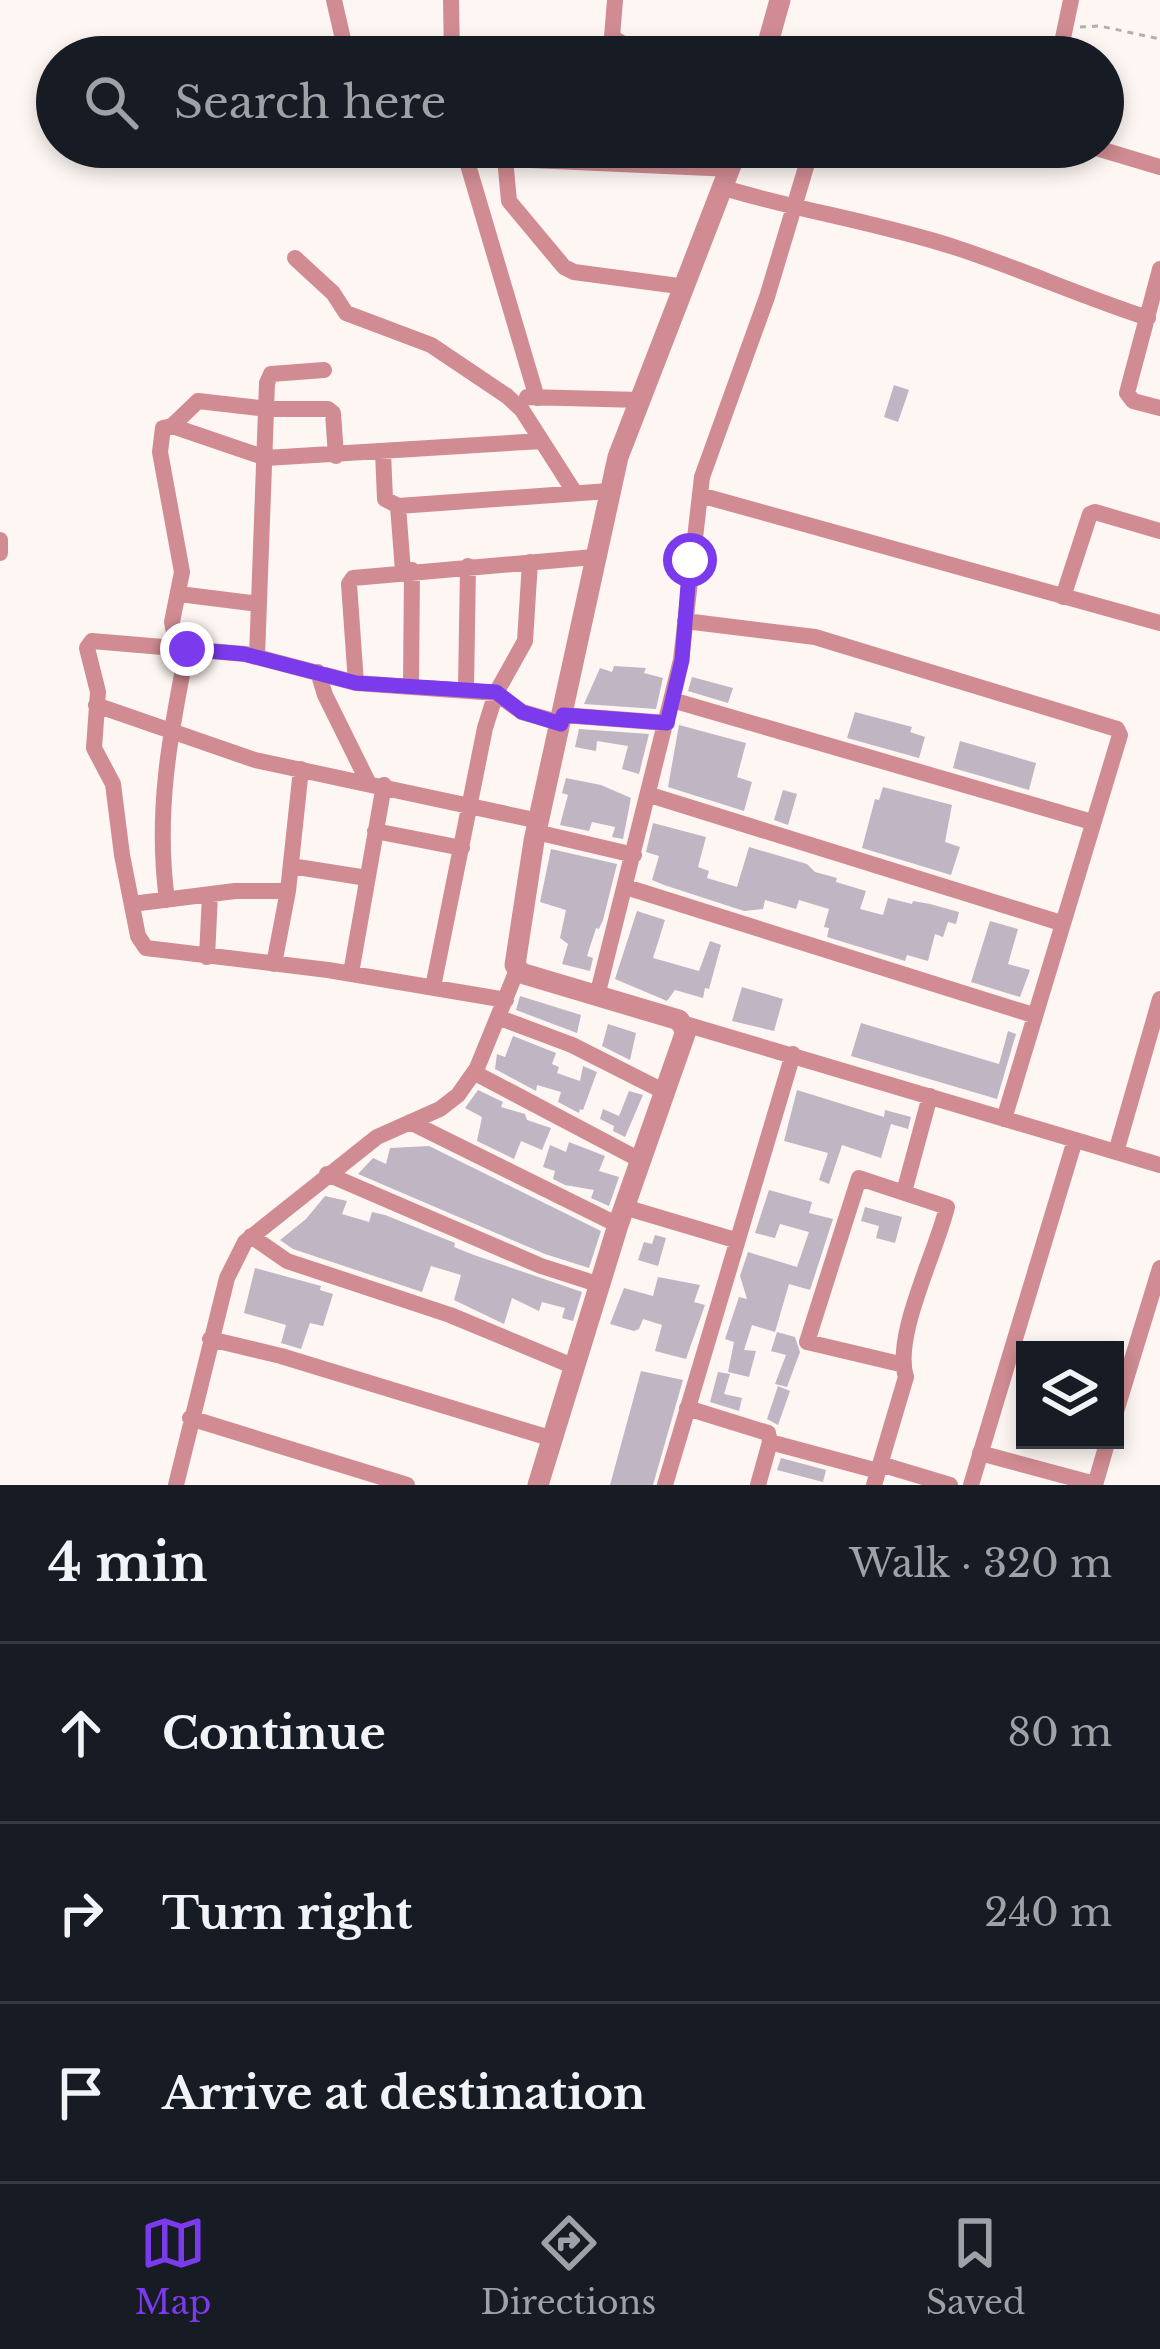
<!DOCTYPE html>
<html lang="en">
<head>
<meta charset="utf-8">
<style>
  :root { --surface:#171b24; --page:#242831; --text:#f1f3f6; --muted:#9ea1a6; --line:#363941; --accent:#7c3aed }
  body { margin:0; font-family:"Libre Baskerville",serif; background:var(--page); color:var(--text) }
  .controls { position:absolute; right:36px; bottom:36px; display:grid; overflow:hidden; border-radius:0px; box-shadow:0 6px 18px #0003 }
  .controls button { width:108px; height:108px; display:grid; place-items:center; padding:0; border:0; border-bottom:3px solid var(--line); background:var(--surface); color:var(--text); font:60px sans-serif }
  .stop { position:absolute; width:36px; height:36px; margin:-27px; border:9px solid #7c3aed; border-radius:50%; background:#fff }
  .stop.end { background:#7c3aed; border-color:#fff; box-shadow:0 3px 12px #0008 }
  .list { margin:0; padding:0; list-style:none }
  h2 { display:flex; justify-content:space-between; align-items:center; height:156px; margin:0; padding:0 48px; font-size:51px }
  h2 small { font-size:39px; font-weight:400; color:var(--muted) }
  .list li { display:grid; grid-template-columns:78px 1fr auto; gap:36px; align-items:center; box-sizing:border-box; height:180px; padding:0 48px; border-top:3px solid var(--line) }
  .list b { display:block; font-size:45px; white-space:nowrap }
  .list em { font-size:39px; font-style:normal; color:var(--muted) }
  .icon { flex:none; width:66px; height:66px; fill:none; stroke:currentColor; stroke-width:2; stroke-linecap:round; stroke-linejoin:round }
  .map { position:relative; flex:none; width:1160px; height:1485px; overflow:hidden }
  .search { position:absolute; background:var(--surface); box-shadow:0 6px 18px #0003; left:36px; right:36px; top:36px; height:132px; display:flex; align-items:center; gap:30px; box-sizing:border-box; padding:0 42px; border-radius:66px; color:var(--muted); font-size:45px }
  .sheet { height:696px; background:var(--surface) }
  nav { display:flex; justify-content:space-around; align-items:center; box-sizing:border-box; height:168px; border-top:3px solid var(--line); background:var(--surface); font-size:33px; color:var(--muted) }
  nav a { display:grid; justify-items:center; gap:6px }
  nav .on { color:var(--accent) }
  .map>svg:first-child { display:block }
  .building { fill:#c0b5c2 }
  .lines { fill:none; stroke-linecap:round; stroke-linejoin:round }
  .path { stroke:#b5afab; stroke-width:3; stroke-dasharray:6 6; stroke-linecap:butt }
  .minor { stroke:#d08c92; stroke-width:16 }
  .tertiary { stroke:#d08c92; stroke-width:21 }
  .route { stroke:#7c3aed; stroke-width:15 }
</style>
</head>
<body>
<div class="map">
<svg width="1160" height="1485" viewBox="0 0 1160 1485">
  <rect width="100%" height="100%" fill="#fdf6f2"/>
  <path class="building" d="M 894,385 L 909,390 L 898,422 L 884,417 Z
    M 614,666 L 646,668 L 644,673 L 663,678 L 656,709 L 584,704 L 600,668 L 612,672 Z
    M 692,677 L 733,688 L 728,703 L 688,691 Z
    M 855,712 L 912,727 L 910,732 L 925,737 L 919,758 L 847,738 Z
    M 679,725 L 746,743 L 737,777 L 752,782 L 744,811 L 668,787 Z
    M 579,729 L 649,734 L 639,774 L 622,769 L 628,746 L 597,741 L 596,751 L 575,747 Z
    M 960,741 L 1036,763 L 1029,790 L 953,768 Z
    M 566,778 L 601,785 L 631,798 L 623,839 L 612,837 L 615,827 L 592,822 L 589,831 L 560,825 L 568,795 L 562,793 Z
    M 883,787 L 952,805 L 945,842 L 960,847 L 951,875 L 862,848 L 875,799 L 879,800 Z
    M 783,790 L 797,794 L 788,825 L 774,820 Z
    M 653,823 L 706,837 L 698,867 L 709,871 L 707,878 L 737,887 L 749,847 L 807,864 L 815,872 L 837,878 L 836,882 L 866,891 L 860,909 L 883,915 L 888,898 L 912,904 L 913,901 L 930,904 L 959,912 L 956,924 L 948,922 L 943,937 L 935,934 L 928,961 L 907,955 L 905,961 L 827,937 L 829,928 L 824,927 L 829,909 L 799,900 L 796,909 L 765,900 L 763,909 L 744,911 L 664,885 L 652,880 L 659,856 L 646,852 Z
    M 551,849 L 617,864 L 603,920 L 599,929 L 596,928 L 587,956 L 593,958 L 590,971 L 562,964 L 568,944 L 560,938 L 566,910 L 540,902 Z
    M 637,911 L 665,920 L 653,958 L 699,971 L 710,941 L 721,945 L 709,989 L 705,988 L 703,998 L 675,990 L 667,1001 L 615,979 Z
    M 990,921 L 1018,929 L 1008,964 L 1030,970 L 1020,997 L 971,982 Z
    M 742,987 L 783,999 L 774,1031 L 732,1021 Z
    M 520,996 L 581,1015 L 577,1033 L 516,1010 Z
    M 861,1023 L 999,1064 L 1008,1031 L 1016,1034 L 997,1099 L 851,1056 Z
    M 608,1024 L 636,1033 L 630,1060 L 602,1046 Z
    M 513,1036 L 556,1053 L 552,1064 L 559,1067 L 557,1073 L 580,1081 L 583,1066 L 597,1072 L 583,1110 L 580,1109 L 579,1113 L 558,1102 L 561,1092 L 537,1085 L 536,1091 L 495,1069 L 497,1054 L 505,1057 Z
    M 478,1090 L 503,1102 L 501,1107 L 525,1114 L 527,1120 L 551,1128 L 542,1150 L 521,1141 L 514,1159 L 477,1141 L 482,1117 L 465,1108 Z
    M 797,1090 L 884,1117 L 885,1110 L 911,1117 L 908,1129 L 891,1124 L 881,1158 L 842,1145 L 829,1184 L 819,1180 L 828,1153 L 784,1141 Z
    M 629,1091 L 643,1095 L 625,1137 L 613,1131 L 614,1126 L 600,1119 L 603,1109 L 619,1116 Z
    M 569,1142 L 605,1156 L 599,1171 L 619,1177 L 609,1206 L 591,1198 L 594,1190 L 565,1185 L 553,1179 L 555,1171 L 543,1167 L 550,1145 L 566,1152 Z
    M 429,1146 L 601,1231 L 589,1268 L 545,1254 L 358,1174 L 373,1158 L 386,1164 L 390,1148 Z
    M 769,1190 L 812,1202 L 809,1213 L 833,1219 L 810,1290 L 789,1284 L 775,1332 L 752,1325 L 744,1350 L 756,1351 L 749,1377 L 728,1372 L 734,1342 L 725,1339 L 739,1297 L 747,1299 L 740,1276 L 748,1252 L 797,1267 L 809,1232 L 780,1224 L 775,1238 L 755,1233 Z
    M 325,1196 L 347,1201 L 342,1214 L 369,1222 L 372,1212 L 385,1215 L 455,1243 L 454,1247 L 474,1255 L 582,1292 L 573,1321 L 562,1318 L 565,1308 L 542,1302 L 539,1311 L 512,1298 L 504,1324 L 454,1300 L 461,1275 L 431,1266 L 422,1292 L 293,1249 L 280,1240 L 306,1219 Z
    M 865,1207 L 902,1217 L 895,1243 L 876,1238 L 879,1226 L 861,1221 Z
    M 655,1235 L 666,1238 L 658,1266 L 638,1260 L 644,1242 L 652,1244 Z
    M 255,1268 L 321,1286 L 320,1290 L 333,1294 L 323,1326 L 310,1323 L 301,1349 L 281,1343 L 286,1325 L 244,1313 Z
    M 658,1277 L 700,1285 L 694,1302 L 705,1305 L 686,1359 L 655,1351 L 662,1325 L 643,1319 L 639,1329 L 634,1331 L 610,1324 L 624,1288 L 653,1296 Z
    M 777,1332 L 795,1337 L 800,1352 L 787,1387 L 775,1384 L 786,1355 L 771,1351 Z
    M 641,1371 L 683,1380 L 653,1485 L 610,1485 Z
    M 718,1372 L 730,1374 L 724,1394 L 742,1398 L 739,1411 L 710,1402 Z
    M 778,1386 L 790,1391 L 778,1425 L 767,1419 Z
    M 781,1458 L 826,1470 L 823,1482 L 777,1470 Z"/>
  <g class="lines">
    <path class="path" d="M 1080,27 L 1100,26 L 1160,39"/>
    <path class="minor" d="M 334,0 L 345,48 L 451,48
      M 451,0 L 452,57
      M 615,0 L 612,37 L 623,44 L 766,52 L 783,57
      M 1059,57 L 1071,0
      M 1093,147 L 1160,167
      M 463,148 L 537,398
      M 465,157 L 732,169
      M 505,159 L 509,201 L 564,267 L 574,272 L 686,287
      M 724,188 C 801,211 881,223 957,248 C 1021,269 1083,297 1148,318
      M 295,258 L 333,293 L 346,313 L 431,345 L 507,396 L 522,410 L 575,493
      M 1160,269 L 1127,393 L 1133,401 L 1160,408
      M 527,397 L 640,400
      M 172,426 L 266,458 L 542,441
      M 383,452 L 385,499 L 398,506 L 609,491
      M 700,495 L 1160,623
      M 398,506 L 403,571
      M 0,540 L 0,553
      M 179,594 L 259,604
      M 1063,597 L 1090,514 L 1095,512 L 1160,531
      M 685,621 L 815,637 L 1117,729 L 1120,735 L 1004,1119
      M 177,648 L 172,622 L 182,572 L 160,452 L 163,428 L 172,426 L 198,401 L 268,409 L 328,409 L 333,413 L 336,456
      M 257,657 L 267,383 L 271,374 L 324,370
      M 318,672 L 325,695 L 368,782
      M 356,683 L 349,584 L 353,578 L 594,557
      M 411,685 L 412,570
      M 466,688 L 468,566
      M 672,700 L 1092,822
      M 96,705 L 255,760 L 539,821
      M 563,715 L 667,723
      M 650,795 L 1061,923
      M 375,831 L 462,848
      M 536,832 L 634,855
      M 291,866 L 367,878
      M 626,887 L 1033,1015
      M 167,900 C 155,813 170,734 187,649
      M 132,904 L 235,891 L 288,891
      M 207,957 L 210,894
      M 274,964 L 288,891 L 301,769
      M 351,973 L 384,785
      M 433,987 L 485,728 L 496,693 L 525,641 L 530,562
      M 597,996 L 681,660 L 702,477 L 767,297 L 812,147
      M 506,1000 L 328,970 L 146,948 L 138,936 L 122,855 L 113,784 L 94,748 L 98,692 L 87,648 L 92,641 L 245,654 L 356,683 L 496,693 L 522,712 L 561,723
      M 500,1018 L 572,1045 L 665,1092
      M 685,1024 L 1160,1165
      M 475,1073 L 640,1160
      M 410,1122 L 618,1225
      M 1116,1152 L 1160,999
      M 327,1174 L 541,1266 L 600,1285
      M 904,1192 L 930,1096
      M 624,1207 L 735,1240
      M 251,1236 L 287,1261 L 450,1315 L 575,1367
      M 210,1339 L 281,1356 L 553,1439
      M 687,1408 L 768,1433 L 770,1442 L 758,1485
      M 1115,1415 L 1160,1268
      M 190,1418 L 407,1485
      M 770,1442 L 878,1471
      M 980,1453 L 1095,1484
      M 880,1464 L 950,1485
      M 176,1485 L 227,1278 L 245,1242 L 377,1137 L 440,1109 L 458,1095 L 477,1068 L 517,970
      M 665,1485 L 793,1054
      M 874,1485 L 906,1377 C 893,1336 936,1253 947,1207 L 859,1178 L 807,1342 L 900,1364
      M 971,1485 L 1075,1140
      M 1095,1485 L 1108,1440"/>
    <path class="tertiary" d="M 764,57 L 780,0
      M 538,1485 L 618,1225 L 686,1031 L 679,1020 L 521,973 L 515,965 L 534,841 L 618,457 L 738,147"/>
  </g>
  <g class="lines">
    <path class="route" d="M 187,649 L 244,654 L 356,683 L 496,692 L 522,712 L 561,724 L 563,715 L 667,723 L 682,660 L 690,560"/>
  </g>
</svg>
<div class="controls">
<button><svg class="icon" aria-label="layers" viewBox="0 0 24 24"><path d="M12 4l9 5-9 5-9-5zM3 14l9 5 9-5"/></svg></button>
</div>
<div class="stop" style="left:690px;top:560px"></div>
<div class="stop end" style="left:187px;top:649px"></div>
<div class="search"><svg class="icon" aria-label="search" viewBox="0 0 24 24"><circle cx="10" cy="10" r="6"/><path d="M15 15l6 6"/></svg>Search here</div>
</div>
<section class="sheet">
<h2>4 min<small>Walk · 320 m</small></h2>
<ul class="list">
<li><svg class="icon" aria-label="ahead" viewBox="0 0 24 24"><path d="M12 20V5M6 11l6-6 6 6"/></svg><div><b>Continue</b></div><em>80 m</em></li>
<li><svg class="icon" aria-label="right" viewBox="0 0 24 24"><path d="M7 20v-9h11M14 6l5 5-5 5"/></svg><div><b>Turn right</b></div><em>240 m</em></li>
<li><svg class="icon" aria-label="arrive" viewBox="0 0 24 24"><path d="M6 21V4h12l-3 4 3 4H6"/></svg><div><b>Arrive at destination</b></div></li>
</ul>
</section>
<nav>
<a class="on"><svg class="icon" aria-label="map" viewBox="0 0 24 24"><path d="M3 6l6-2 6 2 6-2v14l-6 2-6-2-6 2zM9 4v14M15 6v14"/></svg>Map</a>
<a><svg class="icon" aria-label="directions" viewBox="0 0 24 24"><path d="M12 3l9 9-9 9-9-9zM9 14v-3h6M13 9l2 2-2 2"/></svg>Directions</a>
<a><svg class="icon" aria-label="saved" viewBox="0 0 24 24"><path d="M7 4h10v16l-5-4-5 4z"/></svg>Saved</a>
</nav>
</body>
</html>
